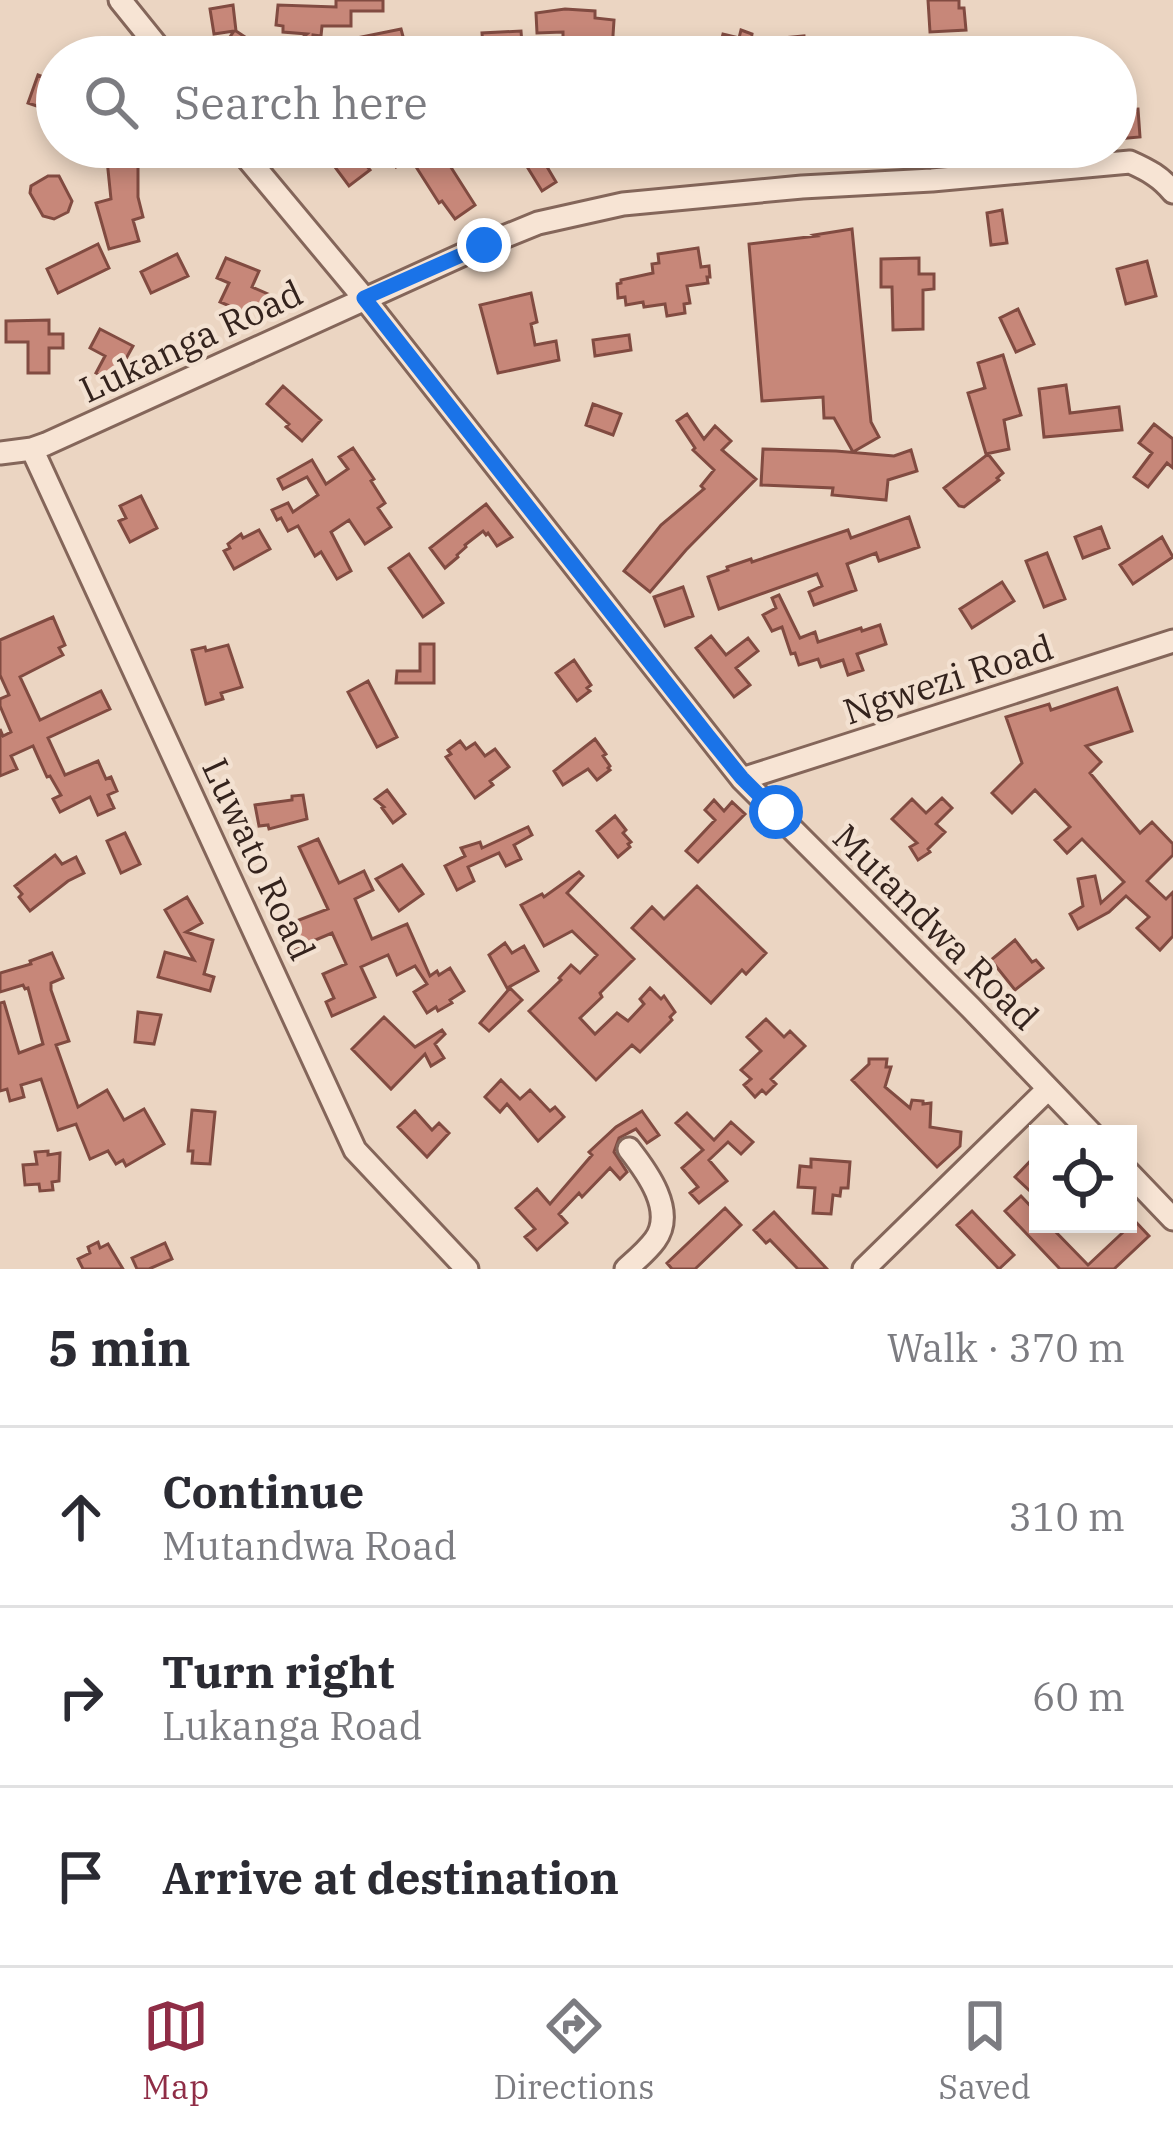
<!DOCTYPE html>
<html lang="en">
<head>
<meta charset="utf-8">
<style>
  :root { --surface:#fff; --page:#f7f7f7; --text:#2b2b33; --muted:#7c7c81; --line:#e1e1e2; --accent:#8f2d46 }
  body { margin:0; font-family:"IBM Plex Serif",serif; background:var(--page); color:var(--text) }
  .controls { position:absolute; right:36px; bottom:36px; display:grid; overflow:hidden; border-radius:0px; box-shadow:0 6px 18px #0003 }
  .controls button { width:108px; height:108px; display:grid; place-items:center; padding:0; border:0; border-bottom:3px solid var(--line); background:var(--surface); color:var(--text); font:60px sans-serif }
  .stop { position:absolute; width:36px; height:36px; margin:-27px; border:9px solid #1a73e8; border-radius:50%; background:#fff }
  .stop.end { background:#1a73e8; border-color:#fff; box-shadow:0 3px 12px #0008 }
  .list { margin:0; padding:0; list-style:none }
  h2 { display:flex; justify-content:space-between; align-items:center; height:156px; margin:0; padding:0 48px; font-size:51px }
  h2 small { font-size:39px; font-weight:400; color:var(--muted) }
  .list li { display:grid; grid-template-columns:78px 1fr auto; gap:36px; align-items:center; box-sizing:border-box; height:180px; padding:0 48px; border-top:3px solid var(--line) }
  .list b { display:block; font-size:45px; white-space:nowrap }
  .list p { margin:0; font-size:39px; white-space:nowrap; color:var(--muted) }
  .list em { font-size:39px; font-style:normal; color:var(--muted) }
  .icon { flex:none; width:66px; height:66px; fill:none; stroke:currentColor; stroke-width:2; stroke-linecap:round; stroke-linejoin:round }
  .map { position:relative; flex:none; width:1173px; height:1269px; overflow:hidden }
  .search { position:absolute; background:var(--surface); box-shadow:0 6px 18px #0003; left:36px; right:36px; top:36px; height:132px; display:flex; align-items:center; gap:30px; box-sizing:border-box; padding:0 42px; border-radius:66px; color:var(--muted); font-size:45px }
  .sheet { height:696px; background:var(--surface) }
  nav { display:flex; justify-content:space-around; align-items:center; box-sizing:border-box; height:168px; border-top:3px solid var(--line); background:var(--surface); font-size:33px; color:var(--muted) }
  nav a { display:grid; justify-items:center; gap:6px }
  nav .on { color:var(--accent) }
  .map>svg:first-child { display:block }
  .building { fill:#c78779; stroke:#814b41; stroke-width:3 }
  .lines { fill:none; stroke-linecap:round; stroke-linejoin:round }
  .minor-casing { stroke:#84665a; stroke-width:27 }
  .minor { stroke:#f7e4d4; stroke-width:21 }
  .route { stroke:#1a73e8; stroke-width:15 }
  .labels { text-anchor:middle; stroke-width:9; stroke-linejoin:round; paint-order:stroke }
  .street-label { font-size:36px; fill:#34231d; stroke:#f3e1d1 }
</style>
</head>
<body>
<div class="map">
<svg width="1173" height="1269" viewBox="0 0 1173 1269">
  <rect width="100%" height="100%" fill="#ebd5c2"/>
  <path class="building" d="M 336,0 L 383,0 L 383,11 L 351,11 L 351,26 L 322,26 L 321,36 L 313,35 L 311,57 L 279,57 L 307,34 L 283,32 L 283,26 L 276,25 L 278,5 L 336,7 Z
    M 928,0 L 959,0 L 959,8 L 964,8 L 966,30 L 930,32 Z
    M 233,5 L 236,31 L 275,57 L 216,57 L 234,31 L 214,34 L 210,9 Z
    M 565,9 L 595,11 L 595,18 L 614,20 L 612,51 L 601,51 L 602,40 L 563,38 L 563,32 L 537,33 L 536,13 Z
    M 401,29 L 405,44 L 394,47 L 397,57 L 362,57 L 357,38 Z
    M 741,30 L 752,34 L 748,57 L 718,54 L 723,34 L 739,38 Z
    M 521,31 L 522,44 L 483,46 L 482,33 Z
    M 804,36 L 806,57 L 772,57 L 771,39 Z
    M 38,75 L 57,82 L 57,113 L 28,103 Z
    M 1138,109 L 1140,137 L 1116,139 L 1116,110 Z
    M 92,147 L 164,147 L 165,153 L 143,157 L 143,160 L 138,160 L 138,197 L 143,217 L 133,220 L 139,241 L 109,249 L 96,203 L 111,199 L 107,160 L 105,157 L 94,159 Z
    M 320,147 L 380,147 L 362,160 L 370,170 L 349,186 Z
    M 385,147 L 438,147 L 475,205 L 455,219 L 442,201 L 439,203 L 411,159 L 396,167 Z
    M 535,159 L 538,163 L 543,160 L 556,182 L 542,191 L 526,165 Z
    M 48,176 L 59,176 L 72,201 L 68,212 L 54,219 L 43,216 L 30,193 L 31,186 Z
    M 1002,210 L 1007,243 L 991,245 L 987,213 Z
    M 852,229 L 871,422 L 879,437 L 853,452 L 834,418 L 824,418 L 823,397 L 762,401 L 749,244 L 816,236 L 814,235 Z
    M 98,244 L 109,268 L 58,293 L 47,269 Z
    M 698,248 L 701,267 L 709,266 L 710,277 L 707,277 L 708,283 L 687,286 L 690,303 L 684,304 L 685,313 L 667,316 L 665,304 L 644,307 L 643,302 L 626,305 L 625,297 L 618,298 L 617,284 L 621,283 L 621,280 L 653,273 L 652,264 L 659,263 L 658,254 Z
    M 177,254 L 188,276 L 151,293 L 141,272 Z
    M 226,258 L 259,271 L 252,287 L 268,294 L 262,308 L 251,303 L 246,313 L 220,302 L 229,283 L 217,278 Z
    M 919,258 L 919,274 L 934,274 L 934,289 L 923,290 L 923,329 L 893,330 L 892,287 L 881,287 L 881,259 Z
    M 1147,261 L 1156,296 L 1126,304 L 1117,269 Z
    M 531,293 L 537,322 L 531,324 L 535,345 L 556,341 L 559,360 L 498,373 L 480,305 Z
    M 1018,309 L 1034,344 L 1016,352 L 1000,318 Z
    M 49,320 L 49,334 L 63,334 L 63,348 L 49,348 L 49,373 L 28,373 L 28,342 L 6,342 L 6,321 Z
    M 100,329 L 133,346 L 113,382 L 96,373 L 105,356 L 90,348 Z
    M 629,335 L 631,350 L 595,356 L 593,340 Z
    M 1003,355 L 1021,415 L 1004,420 L 1009,449 L 986,454 L 968,393 L 985,388 L 978,363 Z
    M 1066,385 L 1070,413 L 1119,407 L 1122,430 L 1044,437 L 1039,389 Z
    M 283,386 L 321,420 L 302,441 L 286,427 L 289,424 L 267,404 Z
    M 593,404 L 621,414 L 613,435 L 586,425 Z
    M 687,414 L 704,439 L 715,426 L 731,441 L 722,450 L 756,479 L 686,550 L 650,592 L 624,571 L 661,525 L 704,489 L 701,486 L 714,470 L 693,450 L 695,448 L 677,421 Z
    M 1154,424 L 1173,439 L 1173,468 L 1167,463 L 1148,487 L 1134,477 L 1152,453 L 1139,443 Z
    M 353,448 L 374,479 L 371,481 L 385,503 L 378,508 L 391,527 L 365,544 L 349,520 L 331,532 L 351,571 L 337,579 L 321,552 L 315,556 L 298,526 L 288,531 L 281,518 L 277,520 L 272,510 L 288,503 L 293,512 L 318,495 L 307,477 L 283,489 L 278,479 L 312,460 L 326,484 L 348,469 L 339,457 Z
    M 763,449 L 836,451 L 894,456 L 911,450 L 917,471 L 888,480 L 886,500 L 832,495 L 833,488 L 761,485 Z
    M 988,454 L 1003,473 L 997,478 L 999,480 L 964,507 L 959,506 L 944,488 Z
    M 141,496 L 157,528 L 130,542 L 119,521 L 126,518 L 120,506 Z
    M 486,504 L 512,537 L 497,546 L 488,533 L 486,535 L 483,531 L 465,545 L 466,547 L 457,555 L 458,557 L 445,568 L 430,548 Z
    M 909,517 L 919,547 L 879,561 L 876,553 L 847,564 L 856,590 L 814,605 L 809,592 L 822,586 L 817,574 L 719,609 L 708,577 L 728,570 L 727,567 L 751,559 L 752,562 L 848,530 L 851,538 Z
    M 1101,527 L 1109,548 L 1083,558 L 1075,537 Z
    M 259,530 L 270,549 L 234,569 L 224,551 L 230,548 L 228,544 L 241,534 L 243,538 Z
    M 1162,537 L 1173,557 L 1133,584 L 1120,565 Z
    M 1047,553 L 1065,599 L 1044,607 L 1026,561 Z
    M 409,554 L 443,603 L 423,617 L 389,568 Z
    M 1002,582 L 1014,601 L 972,628 L 960,609 Z
    M 683,587 L 693,616 L 665,626 L 654,597 Z
    M 779,595 L 800,638 L 815,632 L 818,642 L 861,628 L 862,631 L 880,625 L 886,644 L 857,654 L 863,670 L 848,675 L 843,660 L 821,667 L 818,659 L 799,665 L 795,653 L 791,654 L 782,627 L 772,631 L 763,615 L 776,608 L 772,598 Z
    M 53,617 L 65,645 L 59,648 L 63,655 L 20,677 L 40,720 L 101,691 L 110,709 L 48,738 L 65,775 L 98,761 L 106,779 L 111,777 L 117,791 L 108,795 L 114,808 L 98,815 L 90,797 L 60,812 L 53,799 L 61,795 L 50,776 L 47,777 L 33,746 L 11,756 L 17,769 L 0,776 L 0,729 L 3,736 L 11,732 L 0,706 L 0,699 L 9,695 L 0,675 L 0,640 Z
    M 711,636 L 726,655 L 748,638 L 758,651 L 736,668 L 750,685 L 734,697 L 696,648 Z
    M 420,644 L 434,644 L 434,683 L 396,683 L 397,671 L 420,671 Z
    M 228,645 L 242,687 L 221,693 L 223,699 L 206,704 L 192,650 L 205,647 L 206,651 Z
    M 574,660 L 591,685 L 587,688 L 590,691 L 577,701 L 556,673 Z
    M 368,681 L 397,737 L 377,747 L 348,692 Z
    M 1117,688 L 1132,731 L 1086,746 L 1101,762 L 1090,773 L 1140,833 L 1152,822 L 1173,844 L 1173,855 L 1147,881 L 1166,899 L 1173,892 L 1173,936 L 1160,950 L 1137,928 L 1149,917 L 1126,896 L 1109,912 L 1078,929 L 1070,914 L 1083,906 L 1078,879 L 1095,876 L 1101,903 L 1124,882 L 1082,839 L 1067,853 L 1055,840 L 1070,827 L 1035,790 L 1012,813 L 992,793 L 1022,763 L 1006,717 L 1049,704 L 1051,710 Z
    M 595,739 L 606,754 L 603,756 L 610,766 L 608,768 L 610,770 L 597,780 L 588,769 L 563,785 L 554,771 Z
    M 460,741 L 466,749 L 475,743 L 485,756 L 495,749 L 509,767 L 490,781 L 493,785 L 475,798 L 446,757 L 451,754 L 448,750 Z
    M 387,790 L 405,814 L 393,823 L 382,808 L 384,807 L 375,799 Z
    M 303,795 L 307,819 L 269,829 L 268,825 L 259,826 L 255,805 L 292,800 L 292,796 Z
    M 942,798 L 952,808 L 936,824 L 945,832 L 928,849 L 930,852 L 918,860 L 910,847 L 917,843 L 892,819 L 912,799 L 926,813 Z
    M 714,800 L 724,811 L 732,802 L 745,814 L 698,862 L 686,851 L 715,820 L 705,810 Z
    M 615,816 L 626,830 L 623,833 L 631,842 L 628,844 L 630,847 L 618,857 L 597,831 Z
    M 528,827 L 532,835 L 514,845 L 521,859 L 506,866 L 499,853 L 468,867 L 474,881 L 457,890 L 445,866 L 465,856 L 461,848 L 480,842 L 482,848 Z
    M 125,833 L 140,864 L 121,873 L 107,841 Z
    M 318,839 L 339,883 L 364,871 L 373,890 L 355,899 L 372,939 L 407,924 L 430,976 L 437,971 L 439,975 L 450,968 L 464,991 L 450,1000 L 452,1003 L 438,1011 L 436,1007 L 427,1013 L 414,992 L 427,984 L 415,966 L 397,975 L 388,955 L 361,967 L 375,997 L 332,1016 L 326,1002 L 334,998 L 323,974 L 346,964 L 332,933 L 287,952 L 279,932 L 287,928 L 286,925 L 328,909 L 299,847 Z
    M 55,855 L 62,864 L 76,857 L 84,873 L 68,881 L 30,911 L 19,897 L 22,894 L 15,886 Z
    M 402,865 L 423,894 L 399,911 L 376,879 Z
    M 579,872 L 583,876 L 567,893 L 634,959 L 600,993 L 602,997 L 580,1018 L 595,1034 L 617,1013 L 628,1021 L 644,1004 L 640,999 L 650,988 L 661,999 L 664,996 L 675,1012 L 670,1017 L 672,1020 L 640,1052 L 632,1045 L 596,1080 L 529,1011 L 561,980 L 559,978 L 571,965 L 580,973 L 597,955 L 572,931 L 544,946 L 521,905 L 542,894 L 544,897 Z
    M 697,886 L 766,953 L 746,974 L 742,970 L 711,1003 L 632,928 L 652,907 L 664,919 Z
    M 187,897 L 202,923 L 186,932 L 213,940 L 204,974 L 214,977 L 210,991 L 158,977 L 165,952 L 194,960 L 165,910 Z
    M 1015,940 L 1032,962 L 1036,960 L 1043,968 L 1015,990 L 991,960 Z
    M 505,943 L 512,953 L 524,946 L 538,971 L 507,988 L 489,955 Z
    M 52,953 L 63,978 L 51,983 L 51,990 L 69,1041 L 56,1045 L 78,1107 L 107,1090 L 124,1120 L 144,1109 L 164,1144 L 126,1166 L 123,1160 L 116,1164 L 108,1151 L 90,1159 L 76,1124 L 58,1130 L 41,1079 L 21,1085 L 24,1097 L 10,1101 L 7,1089 L 0,1091 L 0,1003 L 4,1002 L 19,1053 L 43,1044 L 28,988 L 25,989 L 23,985 L 0,992 L 0,973 L 31,964 L 30,961 Z
    M 510,988 L 522,1000 L 489,1031 L 480,1023 Z
    M 138,1012 L 161,1015 L 154,1044 L 135,1042 Z
    M 384,1017 L 415,1047 L 442,1030 L 445,1034 L 435,1044 L 444,1058 L 431,1066 L 425,1054 L 391,1089 L 352,1049 Z
    M 766,1019 L 784,1037 L 790,1031 L 805,1046 L 771,1079 L 776,1084 L 766,1094 L 762,1090 L 755,1097 L 744,1085 L 751,1079 L 741,1070 L 761,1051 L 747,1037 Z
    M 869,1059 L 887,1059 L 886,1067 L 891,1067 L 885,1087 L 910,1108 L 912,1100 L 923,1101 L 923,1104 L 931,1103 L 930,1127 L 961,1132 L 960,1146 L 937,1167 L 852,1080 L 869,1064 Z
    M 501,1080 L 520,1099 L 530,1090 L 550,1111 L 555,1107 L 564,1117 L 538,1141 L 507,1104 L 500,1112 L 485,1097 Z
    M 192,1110 L 215,1112 L 210,1164 L 192,1163 L 193,1151 L 188,1151 Z
    M 415,1111 L 432,1130 L 439,1123 L 449,1133 L 427,1157 L 398,1127 Z
    M 642,1111 L 659,1135 L 647,1143 L 636,1129 L 619,1138 L 614,1152 L 627,1172 L 620,1179 L 610,1168 L 582,1197 L 579,1193 L 559,1214 L 567,1223 L 537,1250 L 525,1237 L 535,1229 L 516,1208 L 537,1189 L 550,1204 L 592,1155 L 589,1152 L 616,1127 Z
    M 687,1113 L 714,1140 L 731,1122 L 753,1142 L 741,1154 L 728,1142 L 709,1160 L 727,1181 L 699,1203 L 690,1193 L 698,1187 L 682,1168 L 703,1150 L 676,1123 Z
    M 48,1151 L 48,1155 L 60,1153 L 59,1181 L 52,1182 L 53,1190 L 40,1191 L 39,1184 L 25,1185 L 23,1165 L 37,1164 L 35,1152 Z
    M 1038,1153 L 1038,1185 L 1031,1192 L 1015,1177 Z
    M 811,1159 L 850,1162 L 848,1188 L 841,1188 L 840,1196 L 833,1195 L 831,1214 L 813,1213 L 815,1188 L 798,1187 L 800,1166 L 811,1167 Z
    M 1021,1196 L 1038,1214 L 1038,1224 L 1048,1224 L 1088,1265 L 1135,1221 L 1149,1236 L 1114,1269 L 1060,1269 L 1005,1211 Z
    M 725,1208 L 741,1225 L 695,1269 L 672,1269 L 667,1263 Z
    M 972,1211 L 1014,1255 L 999,1269 L 957,1225 Z
    M 774,1212 L 827,1269 L 798,1269 L 770,1240 L 766,1243 L 754,1230 Z
    M 98,1242 L 100,1248 L 108,1244 L 123,1269 L 83,1269 L 78,1259 L 90,1253 L 88,1247 Z
    M 165,1243 L 172,1259 L 149,1269 L 137,1269 L 132,1258 Z"/>
  <g class="lines">
    <g class="minor-casing">
      <path id="minor" d="M 120,0 L 166,57
        M 238,147 L 364,298 L 742,779 L 970,1007 L 1092,1134
        M 32,449 L 355,1150 L 467,1269
        M 0,453 L 32,449 L 46,444 L 484,245 L 538,223 L 623,204 L 802,187 L 932,180 L 1130,162 C 1148,170 1161,177 1173,192
        M 742,779 L 1173,641
        M 1128,1172 L 1173,1219
        M 626,1269 C 636,1260 647,1251 655,1240 C 676,1211 647,1172 629,1149
        M 864,1269 L 1048,1089"/>
    </g>
    <use href="#minor" class="minor"/>
  </g>
  <g class="lines">
    <path class="route" d="M 484,245 L 364,298 L 708,736 L 742,778 L 776,812"/>
  </g>
  <g class="labels">
    <g class="street-label">
      <text transform="translate(191 341) rotate(-25)" y="13">Lukanga Road</text>
      <text transform="translate(948 679) rotate(-18)" y="13">Ngwezi Road</text>
      <text transform="translate(259 859) rotate(65)" y="13">Luwato Road</text>
      <text transform="translate(936 927) rotate(45)" y="13">Mutandwa Road</text>
    </g>
  </g>
</svg>
<div class="controls">
<button><svg class="icon" aria-label="locate" viewBox="0 0 24 24"><circle cx="12" cy="12" r="6"/><path d="M12 2v4M12 18v4M2 12h4M18 12h4"/></svg></button>
</div>
<div class="stop" style="left:776px;top:812px"></div>
<div class="stop end" style="left:484px;top:245px"></div>
<div class="search"><svg class="icon" aria-label="search" viewBox="0 0 24 24"><circle cx="10" cy="10" r="6"/><path d="M15 15l6 6"/></svg>Search here</div>
</div>
<section class="sheet">
<h2>5 min<small>Walk · 370 m</small></h2>
<ul class="list">
<li><svg class="icon" aria-label="ahead" viewBox="0 0 24 24"><path d="M12 20V5M6 11l6-6 6 6"/></svg><div><b>Continue</b><p>Mutandwa Road</p></div><em>310 m</em></li>
<li><svg class="icon" aria-label="right" viewBox="0 0 24 24"><path d="M7 20v-9h11M14 6l5 5-5 5"/></svg><div><b>Turn right</b><p>Lukanga Road</p></div><em>60 m</em></li>
<li><svg class="icon" aria-label="arrive" viewBox="0 0 24 24"><path d="M6 21V4h12l-3 4 3 4H6"/></svg><div><b>Arrive at destination</b></div></li>
</ul>
</section>
<nav>
<a class="on"><svg class="icon" aria-label="map" viewBox="0 0 24 24"><path d="M3 6l6-2 6 2 6-2v14l-6 2-6-2-6 2zM9 4v14M15 6v14"/></svg>Map</a>
<a><svg class="icon" aria-label="directions" viewBox="0 0 24 24"><path d="M12 3l9 9-9 9-9-9zM9 14v-3h6M13 9l2 2-2 2"/></svg>Directions</a>
<a><svg class="icon" aria-label="saved" viewBox="0 0 24 24"><path d="M7 4h10v16l-5-4-5 4z"/></svg>Saved</a>
</nav>
</body>
</html>
